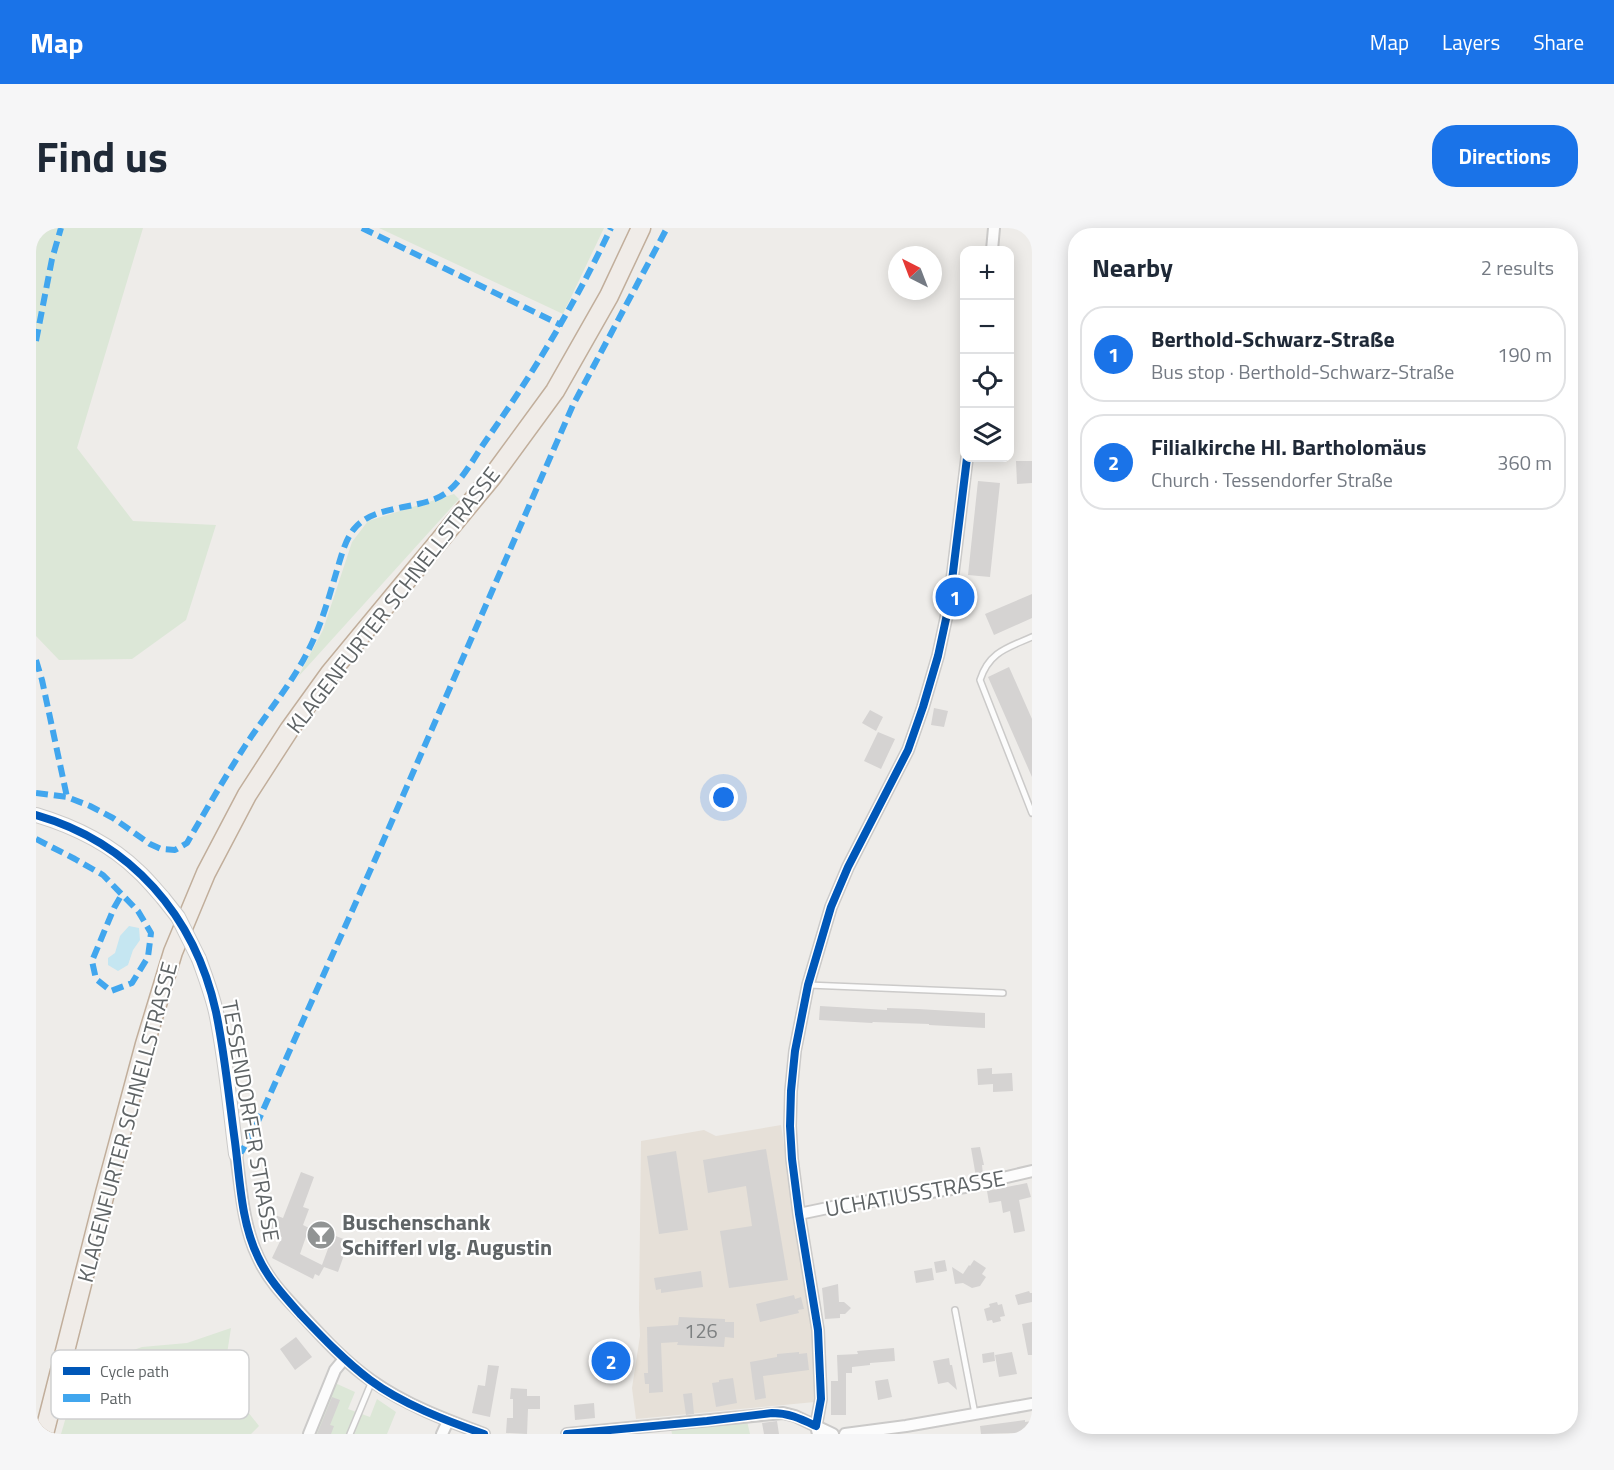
<!DOCTYPE html>
<html lang="en">
<head>
<meta charset="utf-8">
<style>
  :root { --surface:#fff; --page:#f6f6f7; --text:#1f2937; --muted:#747a83; --line:#e0e1e3; --accent:#1a73e8 }
  body { margin:0; font-family:"Titillium Web",sans-serif; background:var(--page); color:var(--text) }
  .controls { position:absolute; right:18px; top:18px; display:grid; overflow:hidden; border-radius:12px; box-shadow:0 3px 15px #0003 }
  .controls button { width:54px; height:54px; display:grid; place-items:center; padding:0; border:0; border-bottom:2px solid var(--line); background:var(--surface); color:var(--text); font:30px sans-serif }
  .compass { position:absolute; left:852px; top:18px; width:54px; height:54px; border-radius:50%; background:var(--surface); box-shadow:0 3px 15px #0003; rotate:318deg }
  .you { position:absolute; left:688px; top:570px; width:21px; height:21px; margin:-15px; border:4px solid #fff; border-radius:50%; background:#1a73e8; box-shadow:0 0 0 9px #1a73e833 }
  .badge { display:grid; place-items:center; width:39px; height:39px; border-radius:50%; background:var(--accent); color:#fff; font-size:20px; font-weight:700 }
  .pin { position:absolute; translate:-50% -50%; border:3px solid #fff; box-shadow:0 2px 6px #0006 }
  .list { margin:0; padding:0; list-style:none }
  h2 { display:flex; justify-content:space-between; align-items:center; height:78px; margin:0; padding:0 24px; font-size:26px }
  h2 small { font-size:20px; font-weight:400; color:var(--muted) }
  .list li { display:grid; grid-template-columns:39px 1fr auto; gap:18px; align-items:center; box-sizing:border-box; height:96px; margin:0 12px 12px; padding:0 12px; border:2px solid var(--line); border-radius:24px }
  .list b { display:block; font-size:22px; white-space:nowrap }
  .list p { margin:0; font-size:20px; white-space:nowrap; color:var(--muted) }
  .list em { font-size:20px; font-style:normal; color:var(--muted) }
  .icon { flex:none; width:33px; height:33px; fill:none; stroke:currentColor; stroke-width:2; stroke-linecap:round; stroke-linejoin:round }
  .map { position:relative; flex:none; width:996px; height:1206px; overflow:hidden; border-radius:24px }
  header { display:flex; align-items:center; gap:36px; box-sizing:border-box; height:84px; padding:0 30px; background:var(--accent); color:#fff }
  header strong { font-size:28px }
  nav { display:flex; gap:33px; margin-inline-start:auto; font-size:21px }
  .intro { display:flex; align-items:center; justify-content:space-between; box-sizing:border-box; height:144px; padding:0 36px }
  h1 { margin:0; font-size:42px }
  .button { padding:15px 27px; border-radius:24px; background:var(--accent); color:#fff; font-size:21px; font-weight:700 }
  main { display:flex; gap:36px; padding:0 36px }
  aside { flex:1; background:var(--surface); border-radius:24px; box-shadow:0 3px 15px #0003 }
  .map>svg:first-child { display:block }
  .commercial { fill:#e6e0d8 }
  .green { fill:#dce7d7 }
  .water { fill:#c5e6f1 }
  .building { fill:#d5d3d2 }
  .lines { fill:none; stroke-linecap:round; stroke-linejoin:round }
  .service-casing { stroke:#cbcac9; stroke-width:8 }
  .minor-casing { stroke:#cbcac9; stroke-width:14 }
  .tertiary-casing { stroke:#cbcac9; stroke-width:16 }
  .trunk-casing { stroke:#c1ae9b; stroke-width:21 }
  .service { stroke:#fcfcfc; stroke-width:5 }
  .minor { stroke:#fcfcfc; stroke-width:10 }
  .tertiary { stroke:#fcfcfc; stroke-width:14 }
  .trunk { stroke:#f0ece8; stroke-width:18 }
  .tertiary-bridge-casing { stroke:#cbcac9; stroke-width:16; stroke-linecap:butt }
  .tertiary-bridge { stroke:#fcfcfc; stroke-width:14 }
  .quiet { stroke:#41a6ee; stroke-width:6; stroke-dasharray:12 6; stroke-linecap:butt }
  .cycleway-casing { stroke:#fff; stroke-width:11 }
  .cycleway { stroke:#0057b8; stroke-width:8 }
  .labels { text-anchor:middle; stroke-width:4.5; stroke-linejoin:round; paint-order:stroke }
  .number-label { font-size:20px; fill:#7e8182 }
  .street-label { font-size:22px; fill:#5f6466; stroke:#fff }
  .poi-label { font-size:22px; font-weight:bold; fill:#5f6466; stroke:#fff; text-anchor:start }
  .key { fill:#fff; stroke:#cfd0d1; stroke-width:1.5 }
  .key-label { font-size:16px; fill:#5f6466 }
</style>
</head>
<body>
<header>
<strong>Map</strong>
<nav><a>Map</a><a>Layers</a><a>Share</a></nav>
</header>
<div class="intro"><h1>Find us</h1><a class="button">Directions</a></div>
<main>
<div class="map">
<svg width="996" height="1206" viewBox="0 0 996 1206">
  <rect width="100%" height="100%" fill="#eeece9"/>
  <path class="commercial" d="M 745,897 L 777,1103 L 779,1174 L 600,1191 L 596,1160 L 604,1108 L 603,1081 L 605,913 L 668,902 L 680,908 Z"/>
  <path class="green" d="M 0,0 L 107,0 L 41,220 L 97,293 L 180,297 L 150,392 L 96,431 L 23,432 L 0,408 Z
    M 343,0 L 568,0 L 527,86 Z
    M 418,266 L 423,271 L 262,449 L 287,402 L 316,314 L 332,293 Z
    M 195,1100 L 187,1152 L 223,1198 L 215,1206 L 25,1206 L 44,1141 L 106,1119 L 151,1115 Z
    M 299,1155 L 319,1164 L 312,1181 L 334,1189 L 341,1171 L 360,1184 L 351,1206 L 278,1206 Z
    M 711,1193 L 714,1206 L 636,1206 L 635,1201 Z"/>
  <path class="water" d="M 93,698 L 103,700 L 104,712 L 97,722 L 92,737 L 82,743 L 72,737 L 72,730 L 79,725 L 84,708 Z"/>
  <path class="building" d="M 980,233 L 996,233 L 996,255 L 981,256 Z
    M 942,253 L 964,255 L 954,349 L 932,347 Z
    M 996,366 L 996,390 L 958,407 L 949,386 Z
    M 973,439 L 996,491 L 996,549 L 952,449 Z
    M 898,480 L 912,483 L 908,499 L 895,497 Z
    M 834,482 L 847,489 L 840,503 L 826,495 Z
    M 842,504 L 859,511 L 845,541 L 828,533 Z
    M 784,778 L 851,782 L 851,780 L 882,781 L 949,785 L 949,800 L 893,797 L 893,796 L 837,794 L 836,795 L 783,792 Z
    M 956,840 L 956,846 L 976,845 L 977,863 L 957,864 L 957,856 L 942,857 L 941,841 Z
    M 944,919 L 948,937 L 946,937 L 947,947 L 940,949 L 935,920 Z
    M 730,921 L 752,1052 L 693,1060 L 684,1003 L 716,998 L 710,958 L 672,965 L 667,932 Z
    M 640,923 L 652,1002 L 623,1006 L 611,928 Z
    M 265,944 L 278,949 L 267,979 L 273,981 L 267,997 L 273,1000 L 264,1026 L 286,1037 L 297,1007 L 313,1013 L 302,1044 L 288,1039 L 283,1048 L 279,1046 L 277,1051 L 236,1030 L 246,1009 L 233,1004 L 239,987 L 247,990 Z
    M 991,955 L 995,969 L 983,972 L 989,1003 L 978,1005 L 974,983 L 967,985 L 965,973 L 953,975 L 951,963 Z
    M 909,1032 L 911,1043 L 900,1045 L 898,1034 Z
    M 938,1032 L 950,1040 L 946,1046 L 950,1049 L 944,1058 L 936,1060 L 927,1055 L 919,1056 L 916,1039 L 927,1046 L 933,1037 L 934,1038 Z
    M 896,1040 L 898,1052 L 880,1055 L 878,1043 Z
    M 665,1043 L 667,1059 L 625,1065 L 625,1061 L 620,1062 L 618,1050 Z
    M 802,1056 L 803,1074 L 808,1074 L 815,1080 L 809,1086 L 804,1086 L 804,1090 L 789,1091 L 786,1060 Z
    M 993,1063 L 994,1065 L 996,1065 L 996,1074 L 982,1077 L 979,1067 Z
    M 758,1067 L 759,1071 L 765,1069 L 768,1081 L 762,1082 L 763,1085 L 724,1094 L 720,1076 Z
    M 961,1074 L 962,1077 L 966,1076 L 969,1088 L 964,1089 L 965,1093 L 957,1095 L 956,1092 L 951,1093 L 948,1081 L 954,1079 L 953,1076 Z
    M 643,1089 L 689,1091 L 689,1094 L 698,1094 L 698,1110 L 689,1109 L 688,1119 L 641,1117 L 642,1114 L 625,1115 L 627,1164 L 613,1165 L 613,1156 L 609,1156 L 608,1145 L 612,1145 L 611,1099 L 642,1097 Z
    M 996,1094 L 996,1127 L 992,1127 L 986,1096 Z
    M 260,1109 L 276,1129 L 259,1142 L 244,1121 Z
    M 858,1120 L 859,1133 L 834,1135 L 834,1137 L 816,1139 L 816,1145 L 810,1145 L 810,1187 L 795,1187 L 795,1153 L 802,1153 L 801,1127 L 822,1126 L 821,1123 Z
    M 763,1124 L 763,1126 L 771,1125 L 773,1142 L 727,1148 L 730,1170 L 719,1172 L 714,1134 L 741,1129 L 741,1126 Z
    M 958,1124 L 959,1133 L 947,1135 L 946,1126 Z
    M 976,1124 L 981,1146 L 963,1149 L 959,1127 Z
    M 570,1125 L 584,1126 L 585,1130 L 584,1134 L 570,1143 L 565,1134 L 572,1129 Z
    M 913,1130 L 914,1137 L 916,1137 L 921,1162 L 912,1154 L 902,1156 L 897,1133 Z
    M 452,1137 L 463,1138 L 454,1189 L 436,1185 L 442,1157 L 449,1158 Z
    M 697,1150 L 701,1175 L 680,1179 L 676,1155 L 683,1154 L 683,1152 Z
    M 852,1151 L 856,1169 L 842,1172 L 839,1153 Z
    M 475,1160 L 491,1161 L 491,1168 L 504,1168 L 504,1181 L 492,1181 L 491,1206 L 470,1205 L 471,1190 L 477,1190 L 477,1171 L 474,1171 Z
    M 656,1165 L 658,1186 L 650,1187 L 647,1166 Z
    M 296,1169 L 304,1172 L 294,1197 L 298,1198 L 295,1206 L 281,1206 Z
    M 558,1175 L 559,1190 L 539,1192 L 538,1177 Z
    M 989,1192 L 989,1194 L 996,1193 L 996,1206 L 978,1206 L 978,1205 L 945,1206 L 944,1198 Z
    M 741,1193 L 743,1206 L 728,1206 L 726,1195 Z"/>
  <g class="lines">
    <g class="service-casing">
      <path id="service" d="M 996,409 C 971,420 953,424 944,452 L 996,585
        M 772,757 L 967,765
        M 919,1082 L 939,1186
        M 314,1206 L 336,1153"/>
    </g>
    <g class="minor-casing">
      <path id="minor" d="M 956,22 L 958,0
        M 200,926 C 205,960 207,998 222,1029 C 232,1052 249,1069 266,1087 C 288,1111 310,1135 336,1153 C 370,1177 410,1192 448,1206
        M 763,986 L 806,977 L 929,959 L 996,943
        M 273,1206 L 299,1142 L 308,1131
        M 406,1206 L 412,1193
        M 531,1206 L 747,1185 L 759,1188 L 797,1206
        M 782,1206 L 780,1198 L 785,1171 L 782,1102 L 763,986 L 756,931 L 754,898 L 755,863 L 759,823 L 772,757 L 795,679 L 812,639 L 872,522 L 887,479 L 902,428 L 913,377 L 931,230
        M 809,1206 L 870,1198 L 996,1176"/>
    </g>
    <g class="tertiary-casing">
      <path id="tertiary" d="M 0,587 C 37,598 74,616 102,643 C 111,651 119,661 127,670
        M 163,731 C 169,748 176,766 180,784 C 190,831 194,879 200,926"/>
    </g>
    <g class="trunk-casing">
      <path id="trunk" d="M 8,1206 L 69,965 L 109,816 L 137,724 L 170,645 L 211,567 L 253,502 L 294,445 L 456,249 L 519,163 L 573,68 L 605,0"/>
    </g>
    <use href="#service" class="service"/>
    <use href="#minor" class="minor"/>
    <use href="#tertiary" class="tertiary"/>
    <use href="#trunk" class="trunk"/>
    <g class="tertiary-bridge-casing">
      <path id="tertiary-bridge" d="M 127,670 L 142,689 L 163,731"/>
    </g>
    <use href="#tertiary-bridge" class="tertiary-bridge"/>
    <path class="quiet" d="M 326,0 L 525,97
      M 0,113 L 16,31 L 25,0
      M 0,432 L 6,452 L 31,569
      M 0,565 L 31,569 L 54,578 L 77,590 L 114,616 L 125,621 L 139,622 L 151,615 C 170,582 189,549 209,518 C 230,486 255,457 272,423 C 285,398 293,369 301,342 C 305,329 309,312 318,301 C 339,275 385,283 410,265 C 427,252 439,228 451,211 C 498,144 540,74 575,0
      M 0,611 L 39,631 L 67,647 L 102,683 L 115,705 L 112,729 L 96,755 L 75,763 L 60,751 L 56,733 L 78,680 L 86,666
      M 200,926 L 206,923 L 219,900 L 342,625 L 537,177 L 631,0"/>
    <g class="cycleway-casing">
      <path id="cycleway" d="M 0,587 C 95,614 159,688 180,784 C 189,827 193,871 199,914 C 204,952 205,994 222,1029 C 232,1051 249,1069 265,1087 C 287,1110 309,1133 334,1152 C 366,1176 411,1193 448,1206
        M 531,1206 L 671,1193 L 736,1185 C 753,1185 765,1191 780,1198 L 785,1171 L 782,1102 L 763,986 L 756,931 L 754,898 L 755,863 L 759,823 L 772,757 L 795,679 L 812,639 L 872,522 L 887,479 L 902,428 L 913,377 L 931,230"/>
    </g>
    <use href="#cycleway" class="cycleway"/>
  </g>
  <defs>
    <g id="bar-disc" transform="scale(1.5)"><circle r="9.5" fill="#919494" stroke="#fff"/><path d="M-6-5H6L.8 .8V4.5H3.5V6h-7V4.5H-.8V.8Z" fill="#fff"/></g>
  </defs>
  <g fill-rule="evenodd">
    <use href="#bar-disc" x="285" y="1007"/>
  </g>
  <g class="labels">
    <g class="number-label">
      <text x="665" y="1110">126</text>
    </g>
    <g class="street-label">
      <text transform="translate(357 372) rotate(-52)" y="8">KLAGENFURTER SCHNELLSTRASSE</text>
      <text transform="translate(215 893) rotate(80)" y="8">TESSENDORFER STRASSE</text>
      <text transform="translate(91 894) rotate(-75)" y="8">KLAGENFURTER SCHNELLSTRASSE</text>
      <text transform="translate(879 965) rotate(-10)" y="8">UCHATIUSSTRASSE</text>
    </g>
    <g class="poi-label">
      <text x="306" y="1002">Buschenschank<tspan x="306" dy="25">Schifferl vlg. Augustin</tspan></text>
    </g>
  </g>
  <rect x="15" y="1122" width="198" height="69" rx="9" class="key"/>
  <rect x="27" y="1139" width="27" height="8" fill="#0057b8"/>
  <rect x="27" y="1166" width="27" height="8" fill="#41a6ee"/>
  <g class="key-label">
    <text x="64" y="1149">Cycle path</text>
    <text x="64" y="1176">Path</text>
  </g>
</svg>
<div class="controls">
<button>+</button>
<button>−</button>
<button><svg class="icon" aria-label="locate" viewBox="0 0 24 24"><circle cx="12" cy="12" r="6"/><path d="M12 2v4M12 18v4M2 12h4M18 12h4"/></svg></button>
<button><svg class="icon" aria-label="layers" viewBox="0 0 24 24"><path d="M12 4l9 5-9 5-9-5zM3 14l9 5 9-5"/></svg></button>
</div>
<svg class="compass" viewBox="-18 -18 36 36"><path d="M0-13l5 13h-10z" fill="#e53935"/><path d="M0 13l5-13h-10z" fill="#747a83"/></svg>
<div class="you"></div>
<div class="pin badge" style="left:919px;top:369px">1</div>
<div class="pin badge" style="left:575px;top:1133px">2</div>
</div>
<aside>
<h2>Nearby<small>2 results</small></h2>
<ul class="list">
<li><span class="badge">1</span><div><b>Berthold-Schwarz-Straße</b><p>Bus stop · Berthold-Schwarz-Straße</p></div><em>190 m</em></li>
<li><span class="badge">2</span><div><b>Filialkirche Hl. Bartholomäus</b><p>Church · Tessendorfer Straße</p></div><em>360 m</em></li>
</ul>
</aside>
</main>
</body>
</html>
